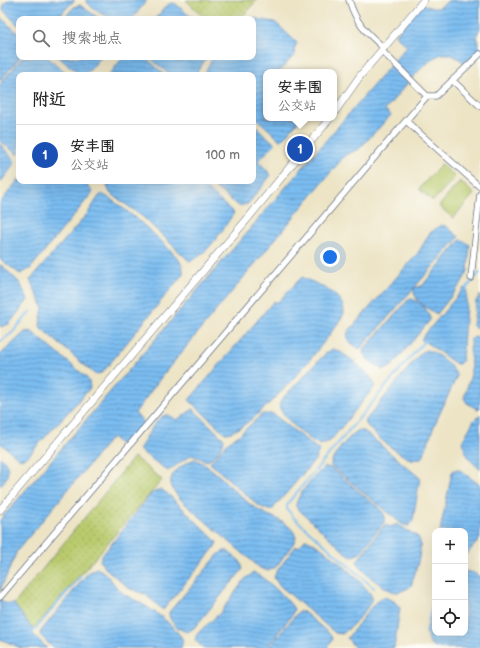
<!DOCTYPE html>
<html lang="zh">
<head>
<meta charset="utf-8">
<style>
  :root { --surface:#fff; --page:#f2f2f2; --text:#222; --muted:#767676; --line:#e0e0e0; --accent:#d1495b }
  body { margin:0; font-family:"Balsamiq Sans","LXGW WenKai TC",sans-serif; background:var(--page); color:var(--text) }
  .controls { position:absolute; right:12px; bottom:12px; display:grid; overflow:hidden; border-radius:8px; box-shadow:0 4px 16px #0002 }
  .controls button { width:36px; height:36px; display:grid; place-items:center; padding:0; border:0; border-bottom:1px solid var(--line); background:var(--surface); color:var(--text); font:20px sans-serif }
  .you { position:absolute; left:330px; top:257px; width:14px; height:14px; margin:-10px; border:3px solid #fff; border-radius:50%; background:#1a73e8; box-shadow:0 0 0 6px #1a73e833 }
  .badge { display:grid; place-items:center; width:26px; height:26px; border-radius:50%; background:var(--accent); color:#fff; font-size:13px; font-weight:700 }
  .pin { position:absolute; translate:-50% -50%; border:2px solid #fff; box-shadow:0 1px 4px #0006 }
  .popup { position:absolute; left:263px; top:69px; width:74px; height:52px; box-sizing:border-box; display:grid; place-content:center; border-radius:8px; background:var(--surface); filter:drop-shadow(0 1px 3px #0005); font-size:13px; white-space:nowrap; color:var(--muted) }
  .popup b { font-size:15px; color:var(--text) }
  .popup::after { content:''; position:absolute; left:50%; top:100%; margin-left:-8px; border:8px solid transparent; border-top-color:var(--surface) }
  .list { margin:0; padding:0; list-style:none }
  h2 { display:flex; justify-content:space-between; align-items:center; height:52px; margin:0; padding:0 16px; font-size:17px }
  h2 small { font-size:13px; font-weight:400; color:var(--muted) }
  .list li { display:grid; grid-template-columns:26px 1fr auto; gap:12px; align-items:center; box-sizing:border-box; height:60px; padding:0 16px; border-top:1px solid var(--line) }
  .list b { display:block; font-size:15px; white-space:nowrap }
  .list p { margin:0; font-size:13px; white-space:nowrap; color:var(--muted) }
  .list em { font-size:13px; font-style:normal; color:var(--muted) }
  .icon { flex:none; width:22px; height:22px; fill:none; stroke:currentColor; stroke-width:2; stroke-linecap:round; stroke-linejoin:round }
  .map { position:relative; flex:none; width:480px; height:648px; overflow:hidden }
  .search { position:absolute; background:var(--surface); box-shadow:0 4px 16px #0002; left:16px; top:16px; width:240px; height:44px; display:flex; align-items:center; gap:10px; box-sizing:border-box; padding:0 14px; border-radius:8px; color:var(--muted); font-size:15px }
  .panel { position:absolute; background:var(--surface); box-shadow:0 4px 16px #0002; left:16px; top:72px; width:240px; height:112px; border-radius:8px }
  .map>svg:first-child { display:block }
  .grass { fill:url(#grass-dots); stroke:#6a7c66 }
  .pitch { fill:#b9ca6d; stroke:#6a7c66 }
  .water { fill:url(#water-rules); stroke:#4c76a8 }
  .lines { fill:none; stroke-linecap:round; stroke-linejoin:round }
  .stream { stroke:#7cbdf1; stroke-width:2 }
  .minor-casing { stroke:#646e82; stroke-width:7 }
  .tertiary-casing { stroke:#646e82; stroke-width:8 }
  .minor { stroke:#fff; stroke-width:5.5 }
  .tertiary { stroke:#fff; stroke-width:7 }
</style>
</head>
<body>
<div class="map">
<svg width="480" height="648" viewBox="0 0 480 648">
  <defs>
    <pattern id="grass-dots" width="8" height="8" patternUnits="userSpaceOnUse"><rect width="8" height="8" fill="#b9ca6d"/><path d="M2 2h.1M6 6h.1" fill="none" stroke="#9eae61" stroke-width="1.8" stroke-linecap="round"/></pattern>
    <pattern id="water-rules" width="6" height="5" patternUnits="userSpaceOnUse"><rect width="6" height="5" fill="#7cbdf1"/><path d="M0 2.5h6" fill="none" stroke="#659ac6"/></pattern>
  </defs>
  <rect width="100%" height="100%" fill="#fdfcf7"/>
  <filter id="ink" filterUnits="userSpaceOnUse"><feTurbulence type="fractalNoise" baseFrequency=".025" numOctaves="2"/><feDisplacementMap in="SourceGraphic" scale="8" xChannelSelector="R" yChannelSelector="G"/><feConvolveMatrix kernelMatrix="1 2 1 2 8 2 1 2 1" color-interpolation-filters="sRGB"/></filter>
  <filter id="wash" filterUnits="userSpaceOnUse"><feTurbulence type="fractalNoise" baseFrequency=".012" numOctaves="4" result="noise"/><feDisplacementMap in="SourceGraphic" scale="16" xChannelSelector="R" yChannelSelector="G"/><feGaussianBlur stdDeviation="0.9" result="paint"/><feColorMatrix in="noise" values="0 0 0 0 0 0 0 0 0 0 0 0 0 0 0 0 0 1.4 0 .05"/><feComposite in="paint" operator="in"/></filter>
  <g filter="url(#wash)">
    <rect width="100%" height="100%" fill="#ede4c5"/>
    <path class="grass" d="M 186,0 L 257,0 L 240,19 L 205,19 Z
      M 134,457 L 162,480 L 33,630 L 14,604 Z"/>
    <path class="pitch" d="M 441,164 L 455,177 L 433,201 L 419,189 Z
      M 460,181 L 474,194 L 453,218 L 439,206 Z"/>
    <path class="water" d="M 9,0 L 75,0 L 56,19 L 19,19 L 19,26 L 3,10 L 4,4 Z
      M 85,0 L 147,0 L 132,19 C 112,19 98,16 85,0 Z
      M 449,0 L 480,0 L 480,29 C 473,37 480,44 480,53 L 467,65 C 460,59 452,53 442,54 C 427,57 396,97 385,110 L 391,115 L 359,149 L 345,155 L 162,376 L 135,413 L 145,424 L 123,447 L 112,437 L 17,551 L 0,591 L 0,520 L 407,46 L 395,35 L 423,4 C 436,11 438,9 449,0 Z
      M 172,3 L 176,4 L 193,19 L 155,19 L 167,5 Z
      M 80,5 L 100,19 L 63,19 L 74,7 Z
      M 0,17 L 19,34 L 19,57 L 20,57 L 0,81 Z
      M 251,18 L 275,22 L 297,43 L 294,50 L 296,53 L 279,72 L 266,72 L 266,118 L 301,118 L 281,141 L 253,115 L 253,75 L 204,74 L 213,57 L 253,57 L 253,19 L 245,19 Z
      M 23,57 L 47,57 L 69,75 L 19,75 L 19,154 L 17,154 L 0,141 L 0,84 Z
      M 58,57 L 101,57 L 89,71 L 81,75 Z
      M 123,57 L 145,57 L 165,75 L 109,75 Z
      M 149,57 L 207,57 L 195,75 L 170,75 Z
      M 253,124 L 275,144 L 258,161 L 271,175 L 248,204 L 239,206 L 207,181 L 253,181 Z
      M 0,144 L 15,161 L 10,170 L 0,183 Z
      M 19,179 L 19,181 L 83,181 L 93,192 L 30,269 L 20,274 L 0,259 L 0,203 Z
      M 110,181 L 197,181 L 234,213 C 224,227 207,257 189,261 L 143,217 L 110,193 L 107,186 Z
      M 102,194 C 118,201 175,250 182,265 C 183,268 183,271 183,274 L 103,372 L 96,375 L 41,328 L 40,325 L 43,307 L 30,280 L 88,213 L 99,196 Z
      M 441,225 L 446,226 L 459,237 L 360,349 C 354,345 345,341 348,332 L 418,253 L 430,233 Z
      M 461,239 L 470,245 L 468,271 L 461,284 L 437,314 C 428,309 412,300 414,288 L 422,286 Z
      M 0,264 L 20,283 L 28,300 L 9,324 L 0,327 Z
      M 302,277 C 316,284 345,294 344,313 C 332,337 250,435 225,433 L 189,400 L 274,301 L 277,303 Z
      M 464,288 L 467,289 L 462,361 L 459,364 L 456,364 L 421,339 Z
      M 480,295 L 480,330 L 473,326 L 476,301 Z
      M 409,299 C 417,298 431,312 430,320 L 391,367 L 383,370 L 366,358 L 363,352 L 364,349 Z
      M 31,331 L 85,376 L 89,381 L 90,388 L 27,457 L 20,459 L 0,443 L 0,355 L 25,332 Z
      M 475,337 L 480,339 L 480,408 L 477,409 L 467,403 L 464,398 L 471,374 L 470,340 Z
      M 332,349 C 341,349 375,377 375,386 L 331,440 L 321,445 C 311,442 284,419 280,408 C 279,405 280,402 282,399 L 325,354 Z
      M 425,350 C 435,350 454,367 457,376 L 434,426 L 423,457 C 419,459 415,460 411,459 C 400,456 366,430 365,421 L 418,356 Z
      M 193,409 L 224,439 C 223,447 214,458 207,461 L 191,455 L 168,471 L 139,450 C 144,442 156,416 166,415 C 170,414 174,419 177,420 Z
      M 262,414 L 273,414 L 319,450 L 315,460 L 271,511 L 259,506 L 210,463 L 228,442 L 238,436 Z
      M 480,414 L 480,469 C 470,461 464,453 463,440 L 474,420 Z
      M 359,430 L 364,431 L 420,478 L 413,520 L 409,526 L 403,525 L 331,466 C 330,457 351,434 359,430 Z
      M 0,457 C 11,466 10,476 0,486 Z
      M 195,459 C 219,470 235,495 257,509 C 269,517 293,522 296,538 L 295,541 L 276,567 L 268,571 L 260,568 L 183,502 C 173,491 164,481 178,469 C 183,465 188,461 195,459 Z
      M 325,467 L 331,468 L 381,510 L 385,516 L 384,522 L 360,553 L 354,556 L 348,555 L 296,507 C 294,498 317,472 325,467 Z
      M 454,470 L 460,470 L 480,485 L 480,539 L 465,556 L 465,531 L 440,531 L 452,472 Z
      M 160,489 L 168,494 L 217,542 L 215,547 L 163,610 L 145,594 L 130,589 L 105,568 L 100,561 L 101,557 L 151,494 Z
      M 385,524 L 390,527 L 397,524 L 418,537 C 425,547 414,575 411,586 C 407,589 401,592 396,592 C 386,591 360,571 357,561 Z
      M 306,539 C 321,545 366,583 372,597 C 371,607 351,628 342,634 L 335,633 L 279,585 L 274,578 L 276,572 L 296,546 L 298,547 Z
      M 226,550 L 240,561 L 243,569 L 194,628 L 188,632 C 179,631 168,621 169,612 L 219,554 Z
      M 96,568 C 105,570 112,582 118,589 C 125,596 134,599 142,604 C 156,612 175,626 183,640 L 181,648 L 53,648 L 40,635 L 41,631 L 88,573 Z
      M 465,571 L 474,573 L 480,577 L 480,648 L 439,648 L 430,644 L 426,633 L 431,608 L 435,601 L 435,633 L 465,633 Z
      M 253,573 C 263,575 289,600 294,609 L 292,615 L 266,648 L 203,648 L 195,640 L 197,634 L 221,612 L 245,579 Z
      M 384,597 L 394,601 L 400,608 L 394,648 L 355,648 L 347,638 C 356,629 374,599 384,597 Z
      M 0,598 L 4,603 L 14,604 L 33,630 L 33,634 L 47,648 L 21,648 L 0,639 Z
      M 299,611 L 304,612 L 331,635 L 332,640 L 327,648 L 268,648 Z"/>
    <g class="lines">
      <path class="stream" d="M 465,290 L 480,272
        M 0,342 L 12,333 L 31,311
        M 374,588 L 293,517 L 287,509 L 287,504 L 425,340
        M 31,634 L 81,576"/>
    </g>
  </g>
  <g filter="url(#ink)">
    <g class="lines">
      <g class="minor-casing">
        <path id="minor" d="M 349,0 C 357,25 365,31 384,48
          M 382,51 L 427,96 L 436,96 L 480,54
          M 452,80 L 480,106
          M 406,121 L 480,187
          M 471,278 L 480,194
          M 0,597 L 427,96"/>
      </g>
      <g class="tertiary-casing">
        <path id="tertiary" d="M 334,113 L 360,76 L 424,0
          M 0,510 L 249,217 L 330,118"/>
      </g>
      <use href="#minor" class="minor"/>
      <use href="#tertiary" class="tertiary"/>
    </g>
  </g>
</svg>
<div class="controls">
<button>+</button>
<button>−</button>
<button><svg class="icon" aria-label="locate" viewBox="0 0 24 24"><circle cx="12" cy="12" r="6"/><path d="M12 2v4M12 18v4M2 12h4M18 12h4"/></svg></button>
</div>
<div class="you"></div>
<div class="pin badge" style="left:300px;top:149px;background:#1a4fb4">1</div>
<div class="popup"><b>安丰围</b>公交站</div>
<div class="search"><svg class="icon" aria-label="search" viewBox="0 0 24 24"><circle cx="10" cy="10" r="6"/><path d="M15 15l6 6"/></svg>搜索地点</div>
<section class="panel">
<h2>附近<small></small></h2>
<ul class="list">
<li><span class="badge" style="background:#1a4fb4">1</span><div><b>安丰围</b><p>公交站</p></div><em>100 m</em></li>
</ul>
</section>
</div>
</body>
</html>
